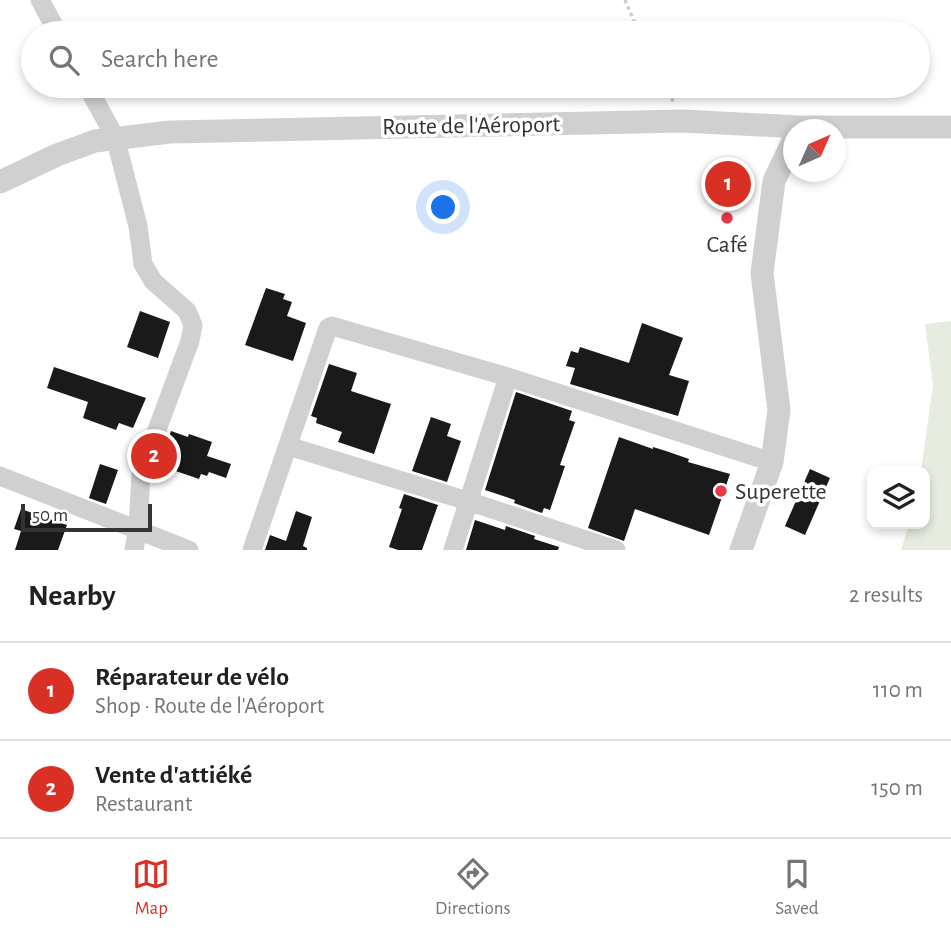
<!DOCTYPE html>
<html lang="en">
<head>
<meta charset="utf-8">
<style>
  :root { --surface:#fff; --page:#f6f6f6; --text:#202124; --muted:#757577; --line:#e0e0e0; --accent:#d93025 }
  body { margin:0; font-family:"Alegreya Sans",sans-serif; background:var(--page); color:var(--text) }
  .controls { position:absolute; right:21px; bottom:21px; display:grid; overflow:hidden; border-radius:14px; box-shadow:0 4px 10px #0003 }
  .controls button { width:63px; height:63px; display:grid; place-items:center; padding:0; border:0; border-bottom:2px solid var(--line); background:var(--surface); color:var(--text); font:35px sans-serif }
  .compass { position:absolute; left:783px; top:119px; width:63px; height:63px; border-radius:50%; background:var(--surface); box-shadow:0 4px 10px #0003; rotate:45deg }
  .scale { position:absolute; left:21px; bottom:18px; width:131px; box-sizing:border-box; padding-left:7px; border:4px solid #333; border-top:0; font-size:19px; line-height:24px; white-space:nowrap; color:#333; -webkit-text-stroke:5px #fff; paint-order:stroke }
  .you { position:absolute; left:444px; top:208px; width:24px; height:24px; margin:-18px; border:5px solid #fff; border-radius:50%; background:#1a73e8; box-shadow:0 0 0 10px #1a73e833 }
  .badge { display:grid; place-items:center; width:46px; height:46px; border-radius:50%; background:var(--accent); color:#fff; font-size:23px; font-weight:700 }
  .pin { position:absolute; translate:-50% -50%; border:4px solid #fff; box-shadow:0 2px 7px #0006 }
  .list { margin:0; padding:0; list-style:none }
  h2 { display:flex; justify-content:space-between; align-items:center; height:91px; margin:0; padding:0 28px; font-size:30px }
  h2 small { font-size:23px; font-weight:400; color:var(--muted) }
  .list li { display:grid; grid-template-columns:46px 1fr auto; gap:21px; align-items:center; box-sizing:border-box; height:98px; padding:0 28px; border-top:2px solid var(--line) }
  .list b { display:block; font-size:26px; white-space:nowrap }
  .list p { margin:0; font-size:23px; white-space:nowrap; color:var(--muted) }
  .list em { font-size:23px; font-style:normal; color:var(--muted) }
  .icon { flex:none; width:38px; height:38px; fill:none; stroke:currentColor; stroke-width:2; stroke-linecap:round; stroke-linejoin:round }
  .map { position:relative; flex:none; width:951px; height:550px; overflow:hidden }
  .search { position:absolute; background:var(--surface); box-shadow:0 4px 10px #0003; left:21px; right:21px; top:21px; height:77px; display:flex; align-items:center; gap:18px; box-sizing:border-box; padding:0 24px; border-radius:38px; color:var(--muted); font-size:26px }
  .sheet { height:287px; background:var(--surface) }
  nav { display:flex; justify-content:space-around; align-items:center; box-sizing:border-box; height:98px; border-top:2px solid var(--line); background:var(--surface); font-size:19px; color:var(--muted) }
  nav a { display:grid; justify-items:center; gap:4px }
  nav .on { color:var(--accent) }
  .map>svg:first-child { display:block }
  .green { fill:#e6ecdf }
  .building { fill:#1a1a1a }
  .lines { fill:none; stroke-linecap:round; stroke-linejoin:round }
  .path { stroke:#cdcdcd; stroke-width:3.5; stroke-dasharray:3.5 3.5; stroke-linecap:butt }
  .minor { stroke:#d0d0d0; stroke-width:19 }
  .tertiary { stroke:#d0d0d0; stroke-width:23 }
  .poi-dot { fill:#e63946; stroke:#fff; stroke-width:2.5 }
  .labels { text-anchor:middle; stroke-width:7; stroke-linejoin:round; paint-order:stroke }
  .street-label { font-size:24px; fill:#333; stroke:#fff }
  .poi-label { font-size:24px; fill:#333; stroke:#fff }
</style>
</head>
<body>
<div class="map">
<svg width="951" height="550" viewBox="0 0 951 550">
  <rect width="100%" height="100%" fill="#fff"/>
  <path class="green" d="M 951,321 L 951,550 L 901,550 L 909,524 L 925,524 L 925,471 L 921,471 L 933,385 L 925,324 Z"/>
  <path class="building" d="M 266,288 L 285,294 L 283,299 L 292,302 L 287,316 L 306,323 L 293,361 L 245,345 Z
    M 140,311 L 170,322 L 158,358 L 127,347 Z
    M 642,323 L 683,338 L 669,375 L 689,381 L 678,416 L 570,384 L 575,368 L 566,366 L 571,351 L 578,353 L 580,347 L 629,363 Z
    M 329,364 L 357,373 L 351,391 L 391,404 L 374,454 L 338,442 L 342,432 L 316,423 L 317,418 L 311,416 Z
    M 54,367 L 146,398 L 133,428 L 119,423 L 116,430 L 83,418 L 88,402 L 47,388 Z
    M 516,392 L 572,411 L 569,420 L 575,422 L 560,465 L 565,466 L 550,510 L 544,508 L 542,513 L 514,503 L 515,500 L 485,490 Z
    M 431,417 L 451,424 L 447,436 L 461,441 L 447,482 L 412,471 Z
    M 171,431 L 188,437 L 189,434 L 212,442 L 207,456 L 231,464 L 226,478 L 209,472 L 207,476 L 201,474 L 199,479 L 164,467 L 165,464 L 160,463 Z
    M 619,437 L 653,449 L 653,447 L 666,451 L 689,459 L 688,462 L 730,474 L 709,535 L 635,509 L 624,541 L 588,528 Z
    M 100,464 L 118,470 L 106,504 L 89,498 Z
    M 810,469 L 830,478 L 805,535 L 785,526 Z
    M 404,494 L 438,505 L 422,550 L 398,550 L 389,547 L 402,509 L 399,508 Z
    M 21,509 L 67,525 L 58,550 L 15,550 L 21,531 L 14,529 Z
    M 296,511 L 312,517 L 303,546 L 307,548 L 307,550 L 265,550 L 270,535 L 286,541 Z
    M 475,520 L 505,530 L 506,526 L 535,536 L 534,539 L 559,547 L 558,550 L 466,550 Z"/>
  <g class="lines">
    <path class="path" d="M 625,0 L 639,33
      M 665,86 L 674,103"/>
    <path class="minor" d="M 40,0 L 58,33
      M 87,86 L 115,137 L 138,226 L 143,264 L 153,281 L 187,311 L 193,325 L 190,341 L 141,473 L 138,529 L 134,550
      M 288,446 L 468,501 L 616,550
      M 0,476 L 189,550
      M 252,550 L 328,328 L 332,326 L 508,377 L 772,462
      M 453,550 L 508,377"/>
    <path class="tertiary" d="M 0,182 L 57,155 L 95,141 L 170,132 L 683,121 L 799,127 L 951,127
      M 741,550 L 772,462 L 779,410 L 762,273 L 774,181 L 794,139"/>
  </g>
  <g class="poi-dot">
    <circle cx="727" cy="218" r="7"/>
    <circle cx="721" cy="491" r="7"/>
  </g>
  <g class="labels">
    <g class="street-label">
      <text transform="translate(471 125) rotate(-1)" y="8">Route de l'Aéroport</text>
    </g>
    <g class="poi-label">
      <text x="727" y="252">Café</text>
      <text x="735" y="499" text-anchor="start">Superette</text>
    </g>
  </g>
</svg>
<div class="controls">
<button><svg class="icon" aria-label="layers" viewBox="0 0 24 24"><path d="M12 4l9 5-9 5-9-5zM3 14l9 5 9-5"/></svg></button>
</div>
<svg class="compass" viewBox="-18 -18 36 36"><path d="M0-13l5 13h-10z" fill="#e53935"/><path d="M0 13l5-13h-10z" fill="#757577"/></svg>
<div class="scale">50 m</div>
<div class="you"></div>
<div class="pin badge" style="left:728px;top:184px">1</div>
<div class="pin badge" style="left:154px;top:456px">2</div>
<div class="search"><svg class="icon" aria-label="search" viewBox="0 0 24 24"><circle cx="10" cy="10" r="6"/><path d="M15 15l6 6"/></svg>Search here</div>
</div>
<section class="sheet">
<h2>Nearby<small>2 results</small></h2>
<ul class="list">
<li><span class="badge">1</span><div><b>Réparateur de vélo</b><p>Shop · Route de l'Aéroport</p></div><em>110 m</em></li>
<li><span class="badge">2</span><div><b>Vente d'attiéké</b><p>Restaurant</p></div><em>150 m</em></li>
</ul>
</section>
<nav>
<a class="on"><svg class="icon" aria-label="map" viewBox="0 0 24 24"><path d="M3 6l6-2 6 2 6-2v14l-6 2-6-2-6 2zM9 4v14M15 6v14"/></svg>Map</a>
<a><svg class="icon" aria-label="directions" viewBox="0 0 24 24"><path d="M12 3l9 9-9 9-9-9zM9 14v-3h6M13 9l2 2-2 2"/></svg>Directions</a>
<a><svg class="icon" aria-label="saved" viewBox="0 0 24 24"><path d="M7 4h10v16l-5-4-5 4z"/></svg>Saved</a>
</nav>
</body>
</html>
